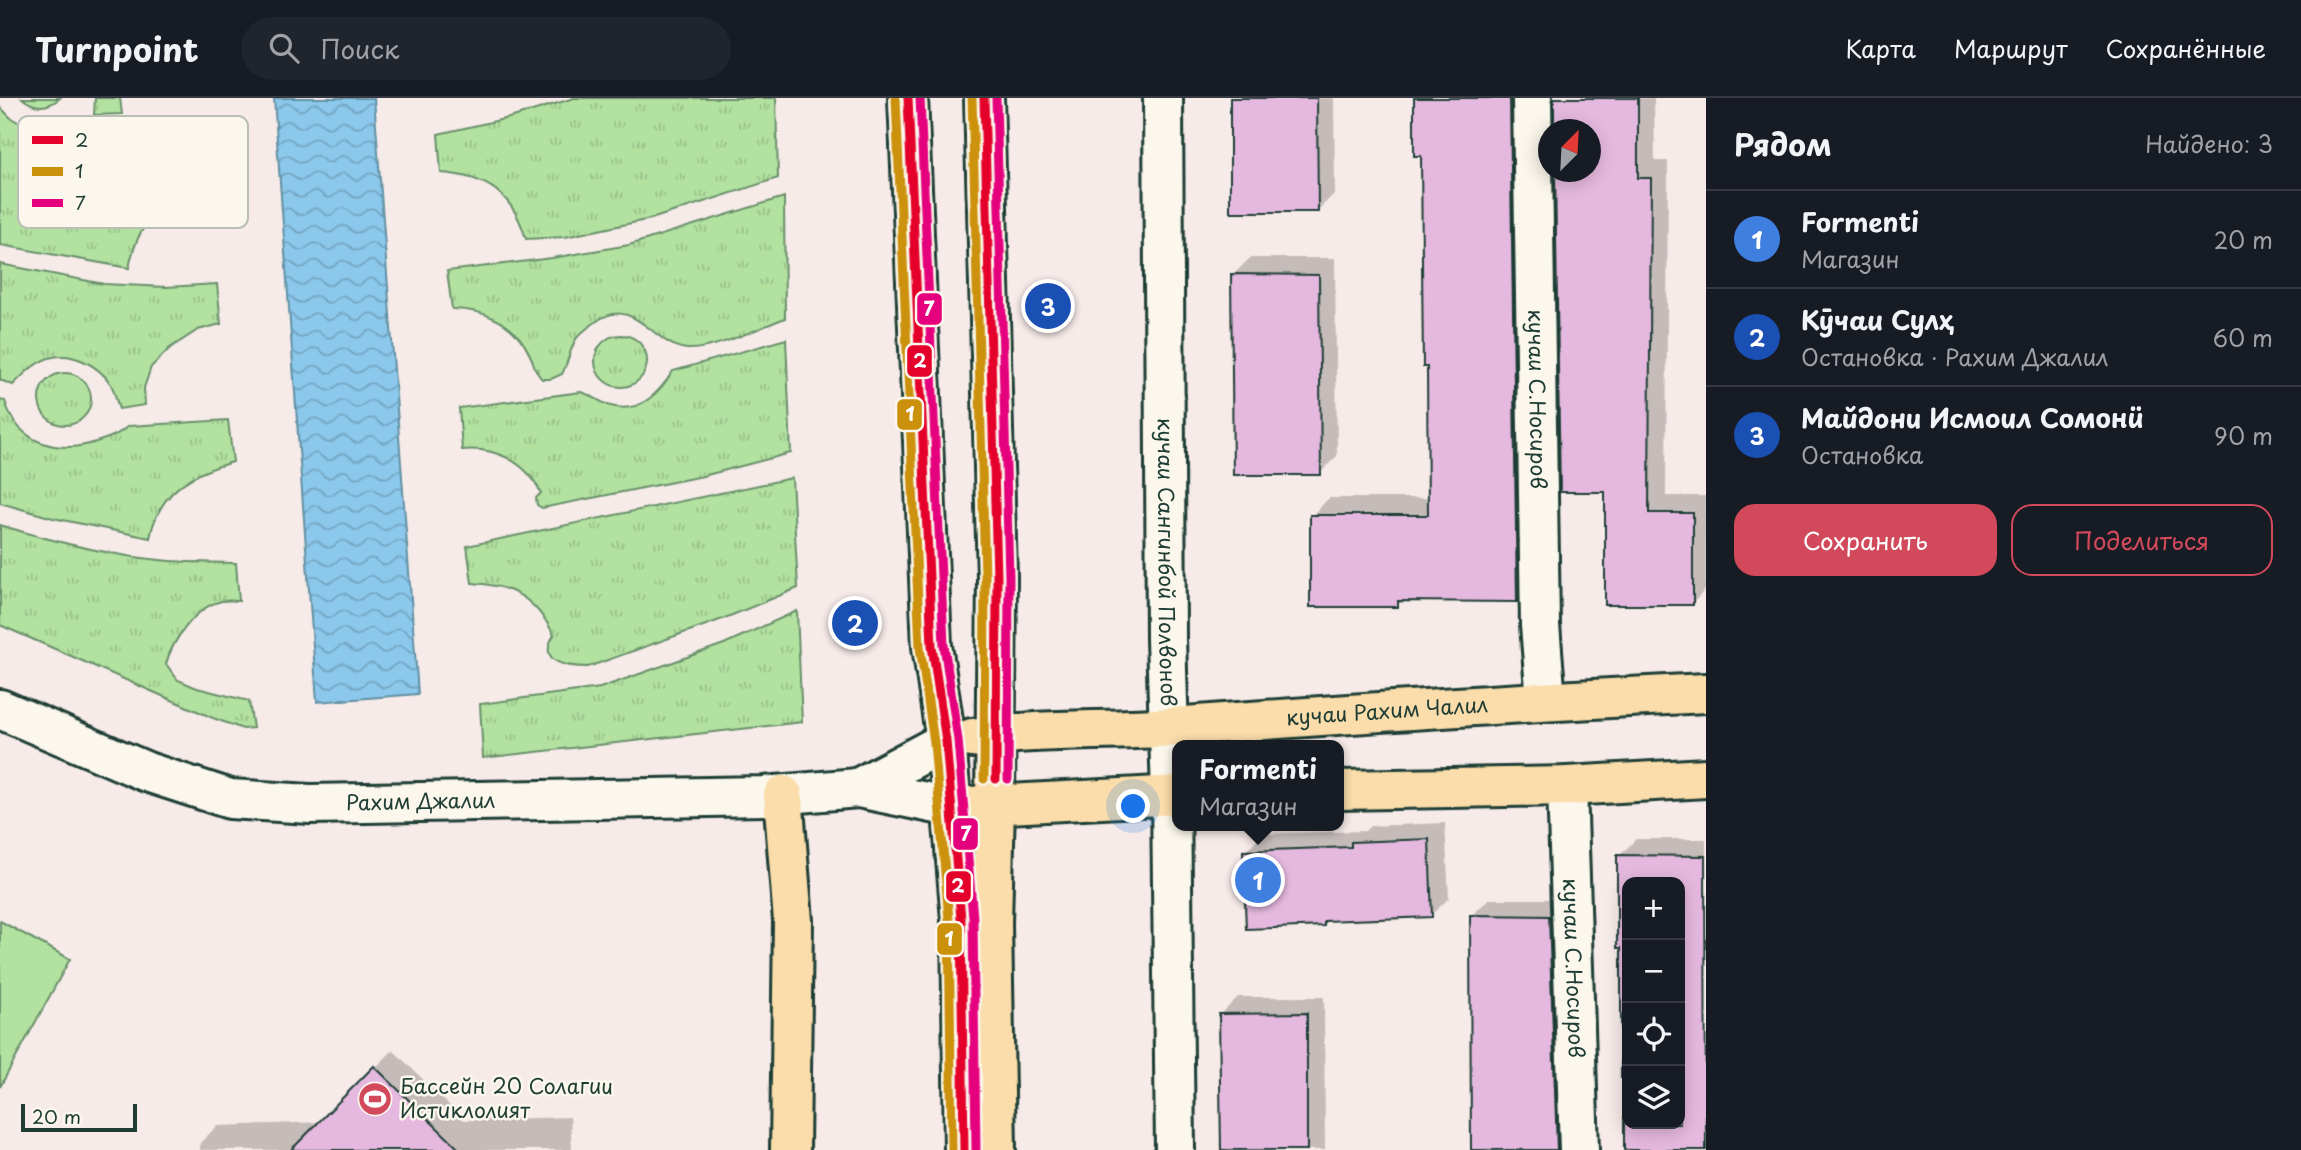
<!DOCTYPE html>
<html lang="ru">
<head>
<meta charset="utf-8">
<style>
  :root { --surface:#171b24; --page:#20242c; --text:#f1f3f6; --muted:#9ea1a6; --line:#363941; --accent:#d1495b }
  body { margin:0; font-family:"Playpen Sans",sans-serif; background:var(--page); color:var(--text) }
  .controls { position:absolute; right:21px; bottom:21px; display:grid; overflow:hidden; border-radius:14px; box-shadow:0 4px 18px #0003 }
  .controls button { width:63px; height:63px; display:grid; place-items:center; padding:0; border:0; border-bottom:2px solid var(--line); background:var(--surface); color:var(--text); font:35px sans-serif }
  .compass { position:absolute; left:1538px; top:21px; width:63px; height:63px; border-radius:50%; background:var(--surface); box-shadow:0 4px 18px #0003; rotate:24deg }
  .scale { position:absolute; left:21px; bottom:18px; width:116px; box-sizing:border-box; padding-left:7px; border:4px solid #1f3d34; border-top:0; font-size:19px; line-height:24px; white-space:nowrap; color:#1f3d34; -webkit-text-stroke:5px #fbf7ec; paint-order:stroke }
  .you { position:absolute; left:1134px; top:709px; width:24px; height:24px; margin:-18px; border:5px solid #fff; border-radius:50%; background:#1a73e8; box-shadow:0 0 0 10px #1a73e833 }
  .badge { display:grid; place-items:center; width:46px; height:46px; border-radius:50%; background:var(--accent); color:#fff; font-size:23px; font-weight:700 }
  .pin { position:absolute; translate:-50% -50%; border:4px solid #fff; box-shadow:0 2px 7px #0006 }
  .popup { position:absolute; left:1172px; top:642px; width:172px; height:91px; box-sizing:border-box; display:grid; place-content:center; border-radius:14px; background:var(--surface); filter:drop-shadow(0 2px 5px #0005); font-size:23px; white-space:nowrap; color:var(--muted) }
  .popup b { font-size:26px; color:var(--text) }
  .popup::after { content:''; position:absolute; left:50%; top:100%; margin-left:-14px; border:14px solid transparent; border-top-color:var(--surface) }
  .list { margin:0; padding:0; list-style:none }
  h2 { display:flex; justify-content:space-between; align-items:center; height:91px; margin:0; padding:0 28px; font-size:30px }
  h2 small { font-size:23px; font-weight:400; color:var(--muted) }
  .list li { display:grid; grid-template-columns:46px 1fr auto; gap:21px; align-items:center; box-sizing:border-box; height:98px; padding:0 28px; border-top:2px solid var(--line) }
  .list b { display:block; font-size:26px; white-space:nowrap }
  .list p { margin:0; font-size:23px; white-space:nowrap; color:var(--muted) }
  .list em { font-size:23px; font-style:normal; color:var(--muted) }
  .actions { display:flex; gap:14px; padding:21px 28px }
  .actions a { flex:1; padding:16px 0; border:2px solid var(--accent); border-radius:21px; text-align:center; font-size:24px; color:var(--accent) }
  .actions .main { background:var(--accent); color:#fff }
  .icon { flex:none; width:38px; height:38px; fill:none; stroke:currentColor; stroke-width:2; stroke-linecap:round; stroke-linejoin:round }
  .map { position:relative; flex:none; width:1706px; height:1052px; overflow:hidden }
  header { display:flex; align-items:center; gap:42px; box-sizing:border-box; height:98px; padding:0 35px; background:var(--surface); border-bottom:2px solid var(--line) }
  header strong { font-size:33px }
  nav { display:flex; gap:38px; margin-inline-start:auto; font-size:24px }
  .search { width:490px; height:63px; background:var(--page); display:flex; align-items:center; gap:18px; box-sizing:border-box; padding:0 24px; border-radius:38px; color:var(--muted); font-size:26px }
  main { display:flex }
  aside { flex:1; background:var(--surface) }
  .map>svg:first-child { display:block }
  .grass { fill:url(#grass-tufts); stroke:#688f6a; stroke-width:2 }
  .garden { fill:#b2e1a0; stroke:#688f6a; stroke-width:2 }
  .water { fill:url(#water-waves); stroke:#6090a2; stroke-width:2 }
  .shadow { fill:#0003; fill-rule:evenodd }
  .building { fill:#e5b9df; stroke:#1f3d34; stroke-width:2; fill-rule:evenodd }
  .lines { fill:none; stroke-linecap:round; stroke-linejoin:round }
  .minor-casing { stroke:#1f3d34; stroke-width:44 }
  .major-casing { stroke:#1f3d34; stroke-width:44 }
  .minor { stroke:#fbf7ec; stroke-width:38 }
  .major { stroke:#faddab; stroke-width:38 }
  .bus-1-casing { stroke:#fbf7ec; stroke-width:14 }
  .bus-2-casing { stroke:#fbf7ec; stroke-width:14 }
  .bus-3-casing { stroke:#fbf7ec; stroke-width:14 }
  .bus-1 { stroke:#e4002b; stroke-width:9 }
  .bus-2 { stroke:#cc910a; stroke-width:9 }
  .bus-3 { stroke:#e5007d; stroke-width:9 }
  .labels { text-anchor:middle; stroke-width:5; stroke-linejoin:round; paint-order:stroke }
  .street-label { font-size:21px; fill:#1f3d34; stroke:#fbf7ec }
  .poi-label { font-size:21px; fill:#1f3d34; stroke:#fbf7ec; text-anchor:start }
  .key { fill:#fbf7ec; stroke:#b9bfb5; stroke-width:2 }
  .key-label { font-size:19px; fill:#1f3d34 }
  .line-badge { stroke:#fbf7ec; stroke-width:2.5 }
  .badge-label { font-size:19px; text-anchor:middle; font-weight:bold; fill:#fff }
</style>
</head>
<body>
<header>
<strong>Turnpoint</strong>
<div class="search"><svg class="icon" aria-label="search" viewBox="0 0 24 24"><circle cx="10" cy="10" r="6"/><path d="M15 15l6 6"/></svg>Поиск</div>
<nav><a>Карта</a><a>Маршрут</a><a>Сохранённые</a></nav>
</header>
<main>
<div class="map">
<svg width="1706" height="1052" viewBox="0 0 1706 1052">
  <defs>
    <pattern id="grass-tufts" width="24" height="20" patternUnits="userSpaceOnUse" patternTransform="scale(1.75)"><rect width="24" height="20" fill="#b2e1a0"/><path d="M3 7l-1-3M5 7V3M7 7l1-3M15 17l-1-3M17 17v-4M19 17l1-3" fill="none" stroke="#99c28a"/></pattern>
    <pattern id="water-waves" width="16" height="10" patternUnits="userSpaceOnUse" patternTransform="scale(1.75)"><rect width="16" height="10" fill="#8cc8ec"/><path d="M0 5q4-4 8 0t8 0" fill="none" stroke="#72a4c0"/></pattern>
  </defs>
  <rect width="100%" height="100%" fill="#f7ebe9"/>
  <filter id="ink" filterUnits="userSpaceOnUse"><feTurbulence type="fractalNoise" baseFrequency=".0143" numOctaves="2"/><feDisplacementMap in="SourceGraphic" scale="14" xChannelSelector="R" yChannelSelector="G"/><feConvolveMatrix kernelMatrix="1 2 1 2 8 2 1 2 1" color-interpolation-filters="sRGB"/></filter>
  <g filter="url(#ink)">
    <path class="grass" d="M 22,0 L 60,0 C 47,11 34,10 22,0 Z
      M 95,0 L 120,0 L 122,16 L 94,17 Z
      M 574,0 L 776,0 L 778,80 L 651,121 L 565,139 L 526,141 C 513,95 486,78 441,75 L 438,36 L 513,19 Z
      M 0,9 L 11,20 L 29,30 L 45,32 L 71,28 L 87,36 L 129,49 L 181,53 L 208,46 L 212,92 C 162,103 139,118 129,170 L 0,147 Z
      M 784,99 L 785,220 C 759,230 714,252 688,251 C 655,250 635,196 597,223 C 590,228 581,234 576,241 C 570,251 568,265 562,276 L 551,281 L 542,281 C 534,273 535,267 530,257 C 516,226 485,211 452,211 L 447,173 L 552,160 L 629,147 Z
      M 0,166 L 104,186 L 166,189 L 217,186 L 221,226 L 198,232 L 170,250 L 151,269 L 144,290 L 145,307 L 119,311 C 116,303 115,292 110,285 C 99,268 73,254 53,259 C 37,262 24,276 13,287 L 0,282 Z
      M595 263a26 26 0 1 1 52 0a26 26 0 1 1-52 0Z
      M 786,241 L 791,355 L 703,378 L 542,410 L 537,407 L 536,400 L 541,395 C 526,363 495,349 462,352 L 459,310 L 581,294 C 592,297 601,305 611,308 C 640,316 659,295 673,273 Z
      M39 301a26 26 0 1 1 52 0a26 26 0 1 1-52 0Z
      M 0,302 L 5,303 C 18,347 60,357 99,343 C 110,340 120,336 128,328 L 228,322 L 233,364 C 191,375 158,394 150,440 L 53,420 L 0,405 Z
      M 792,380 L 798,490 L 720,522 L 588,569 C 568,569 536,565 554,537 C 535,500 512,487 472,485 L 467,448 Z
      M 0,427 C 52,443 105,457 160,462 C 185,465 211,464 236,465 L 239,503 C 234,503 227,502 222,503 C 196,508 172,543 166,566 L 178,582 L 197,590 L 249,603 L 253,630 L 243,631 L 213,620 L 0,527 Z
      M 797,513 L 802,624 L 483,660 L 480,606 L 600,590 L 724,546 Z"/>
    <path class="garden" d="M 0,823 L 70,861 L 0,989 Z"/>
    <path class="water" d="M 274,0 L 374,0 L 418,596 L 317,604 Z"/>
    <path class="shadow" d="M 1231,0 L 1334,0 L 1335,95 L 1317,113 Z
      M 1415,0 L 1527,0 L 1534,485 L 1516,502 L 1403,502 L 1397,507 L 1312,417 L 1329,400 L 1429,400 L 1429,267 L 1423,57 Z
      M 1556,0 L 1654,0 L 1655,63 L 1668,63 L 1666,398 L 1706,398 L 1706,491 L 1692,506 L 1607,392 L 1562,392 L 1557,74 L 1590,74 L 1590,32 Z
      M 1250,160 L 1335,160 L 1337,358 L 1320,375 L 1233,177 Z
      M 1445,725 L 1449,800 L 1431,817 L 1328,821 L 1323,826 L 1245,754 L 1262,736 L 1365,733 L 1370,728 Z
      M 1636,741 L 1706,741 L 1706,1052 L 1627,1052 L 1623,848 L 1619,758 ZM 1627,784 L 1680,784 L 1680,1026 L 1627,1026 Z
      M 1489,801 L 1566,801 L 1574,1052 L 1471,1052 L 1471,1039 L 1473,1037 L 1471,818 Z
      M 1238,899 L 1324,899 L 1325,1052 L 1222,1052 L 1221,916 Z
      M 393,952 L 464,1022 L 570,1019 L 572,1052 L 200,1052 L 200,1045 L 217,1028 L 321,1024 Z"/>
    <path class="building" d="M 1230,0 L 1317,0 L 1318,114 L 1230,114 Z
      M 1414,0 L 1510,0 L 1517,504 L 1398,503 L 1398,509 L 1310,509 L 1310,417 L 1428,417 L 1427,269 L 1423,269 L 1421,58 L 1414,58 Z
      M 1554,0 L 1638,0 L 1638,80 L 1651,80 L 1649,415 L 1693,415 L 1693,507 L 1605,507 L 1605,394 L 1560,394 L 1555,74 L 1591,74 L 1591,32 L 1554,32 Z
      M 1231,176 L 1319,177 L 1321,377 L 1233,377 Z
      M 1429,741 L 1432,819 L 1324,823 L 1324,828 L 1246,831 L 1243,753 L 1351,749 L 1351,744 Z
      M 1617,757 L 1705,758 L 1706,1052 L 1624,1052 L 1624,980 L 1621,980 L 1621,850 L 1617,850 ZM 1627,784 L 1680,784 L 1680,1026 L 1627,1026 Z
      M 1470,817 L 1549,818 L 1557,1052 L 1471,1052 Z
      M 1307,915 L 1307,1052 L 1221,1052 L 1219,916 Z
      M 374,968 L 460,1052 L 291,1052 Z"/>
    <g class="lines">
      <g class="minor-casing">
        <g id="minor">
          <path id="s1" d="M 1163,0 L 1166,541 L 1171,697 L 1175,1052"/>
          <path id="s2" d="M 1532,0 L 1540,527 L 1546,603"/>
          <path id="s3" d="M 0,611 L 147,674 L 230,701 L 310,706 L 764,698 L 858,690 L 951,709"/>
          <path id="s4" d="M 1567,688 L 1579,1052"/>
          <path d="M 858,690 L 946,643"/>
        </g>
      </g>
      <g class="major-casing">
        <g id="major">
          <path d="M 908,0 L 932,548 L 946,643 L 961,821 L 964,1052"/>
          <path d="M 984,0 L 997,479 L 995,706 L 992,826 L 996,1052"/>
          <path id="s5" d="M 972,640 C 1039,630 1106,634 1173,629 C 1350,615 1528,604 1706,595"/>
          <path d="M 1338,692 L 1567,688 L 1706,680"/>
          <path d="M 783,697 L 793,823 L 790,1052"/>
          <path d="M 970,708 L 1178,697"/>
        </g>
      </g>
      <use href="#minor" class="minor"/>
      <use href="#major" class="major"/>
      <g class="bus-1-casing">
        <path id="bus-1" d="M 908,0 L 932,548 L 946,643 L 961,821 L 964,1052
          M 984,0 L 997,479 L 996,681"/>
      </g>
      <g class="bus-2-casing">
        <path id="bus-2" d="M 972,0 L 985,479 L 984,681
          M 896,1 L 920,549 L 934,644 L 949,822 L 952,1052"/>
      </g>
      <g class="bus-3-casing">
        <path id="bus-3" d="M 920,0 L 944,547 L 958,642 L 973,820 L 976,1052
          M 996,0 L 1009,479 L 1008,681"/>
      </g>
      <use href="#bus-1" class="bus-1"/>
      <use href="#bus-2" class="bus-2"/>
      <use href="#bus-3" class="bus-3"/>
    </g>
  </g>
  <defs>
    <g id="stadium-disc" transform="scale(1.75)"><circle r="9.5" fill="#d1495b" stroke="#fbf7ec"/><path d="M0-5a6.5 5 0 1 0 0 10a6.5 5 0 1 0 0-10ZM-3.5-1.8h7v3.6h-7Z" fill="#fff"/></g>
  </defs>
  <g fill-rule="evenodd">
    <use href="#stadium-disc" x="375" y="1001"/>
  </g>
  <g class="labels">
    <g class="street-label">
      <text dy="7" stroke="none"><textPath href="#s2" startOffset="301">кучаи С.Носиров</textPath></text>
      <text dy="7" stroke="none"><textPath href="#s1" startOffset="464">кучаи Сангинбой Полвонов</textPath></text>
      <text dy="7" stroke="none"><textPath href="#s5" startOffset="416">кучаи Рахим Чалил</textPath></text>
      <text dy="7" stroke="none"><textPath href="#s3" startOffset="438">Рахим Джалил</textPath></text>
      <text dy="7" stroke="none"><textPath href="#s4" startOffset="182">кучаи С.Носиров</textPath></text>
    </g>
    <g class="poi-label">
      <text x="400" y="996">Бассейн 20 Солагии<tspan x="400" dy="24">Истиклолият</tspan></text>
    </g>
  </g>
  <rect x="18" y="18" width="230" height="112" rx="10" class="key"/>
  <rect x="32" y="38" width="31" height="8" fill="#e4002b"/>
  <rect x="32" y="69" width="31" height="9" fill="#cc910a"/>
  <rect x="32" y="101" width="31" height="8" fill="#e5007d"/>
  <g class="key-label">
    <text x="75" y="49">2</text>
    <text x="75" y="80">1</text>
    <text x="75" y="112">7</text>
  </g>
  <g class="line-badge">
    <rect x="916" y="194" width="27" height="34" rx="7" fill="#e5007d"/>
    <rect x="906" y="246" width="27" height="34" rx="7" fill="#e4002b"/>
    <rect x="896" y="300" width="27" height="33" rx="7" fill="#cc910a"/>
    <rect x="952" y="719" width="27" height="34" rx="7" fill="#e5007d"/>
    <rect x="945" y="772" width="27" height="33" rx="7" fill="#e4002b"/>
    <rect x="936" y="824" width="27" height="34" rx="7" fill="#cc910a"/>
  </g>
  <g class="badge-label">
    <text x="929" y="218">7</text>
    <text x="920" y="270">2</text>
    <text x="910" y="323">1</text>
    <text x="966" y="743">7</text>
    <text x="958" y="795">2</text>
    <text x="949" y="848">1</text>
  </g>
</svg>
<div class="controls">
<button>+</button>
<button>−</button>
<button><svg class="icon" aria-label="locate" viewBox="0 0 24 24"><circle cx="12" cy="12" r="6"/><path d="M12 2v4M12 18v4M2 12h4M18 12h4"/></svg></button>
<button><svg class="icon" aria-label="layers" viewBox="0 0 24 24"><path d="M12 4l9 5-9 5-9-5zM3 14l9 5 9-5"/></svg></button>
</div>
<svg class="compass" viewBox="-18 -18 36 36"><path d="M0-13l5 13h-10z" fill="#e53935"/><path d="M0 13l5-13h-10z" fill="#9ea1a6"/></svg>
<div class="scale">20 m</div>
<div class="you"></div>
<div class="pin badge" style="left:1258px;top:782px;background:#3f7fe0">1</div>
<div class="popup"><b>Formenti</b>Магазин</div>
<div class="pin badge" style="left:855px;top:525px;background:#1a4fb4">2</div>
<div class="pin badge" style="left:1048px;top:208px;background:#1a4fb4">3</div>
</div>
<aside>
<h2>Рядом<small>Найдено: 3</small></h2>
<ul class="list">
<li><span class="badge" style="background:#3f7fe0">1</span><div><b>Formenti</b><p>Магазин</p></div><em>20 m</em></li>
<li><span class="badge" style="background:#1a4fb4">2</span><div><b>Кӯчаи Сулҳ</b><p>Остановка · Рахим Джалил</p></div><em>60 m</em></li>
<li><span class="badge" style="background:#1a4fb4">3</span><div><b>Майдони Исмоил Сомонӣ</b><p>Остановка</p></div><em>90 m</em></li>
</ul>
<div class="actions"><a class="main">Сохранить</a><a>Поделиться</a></div>
</aside>
</main>
</body>
</html>
